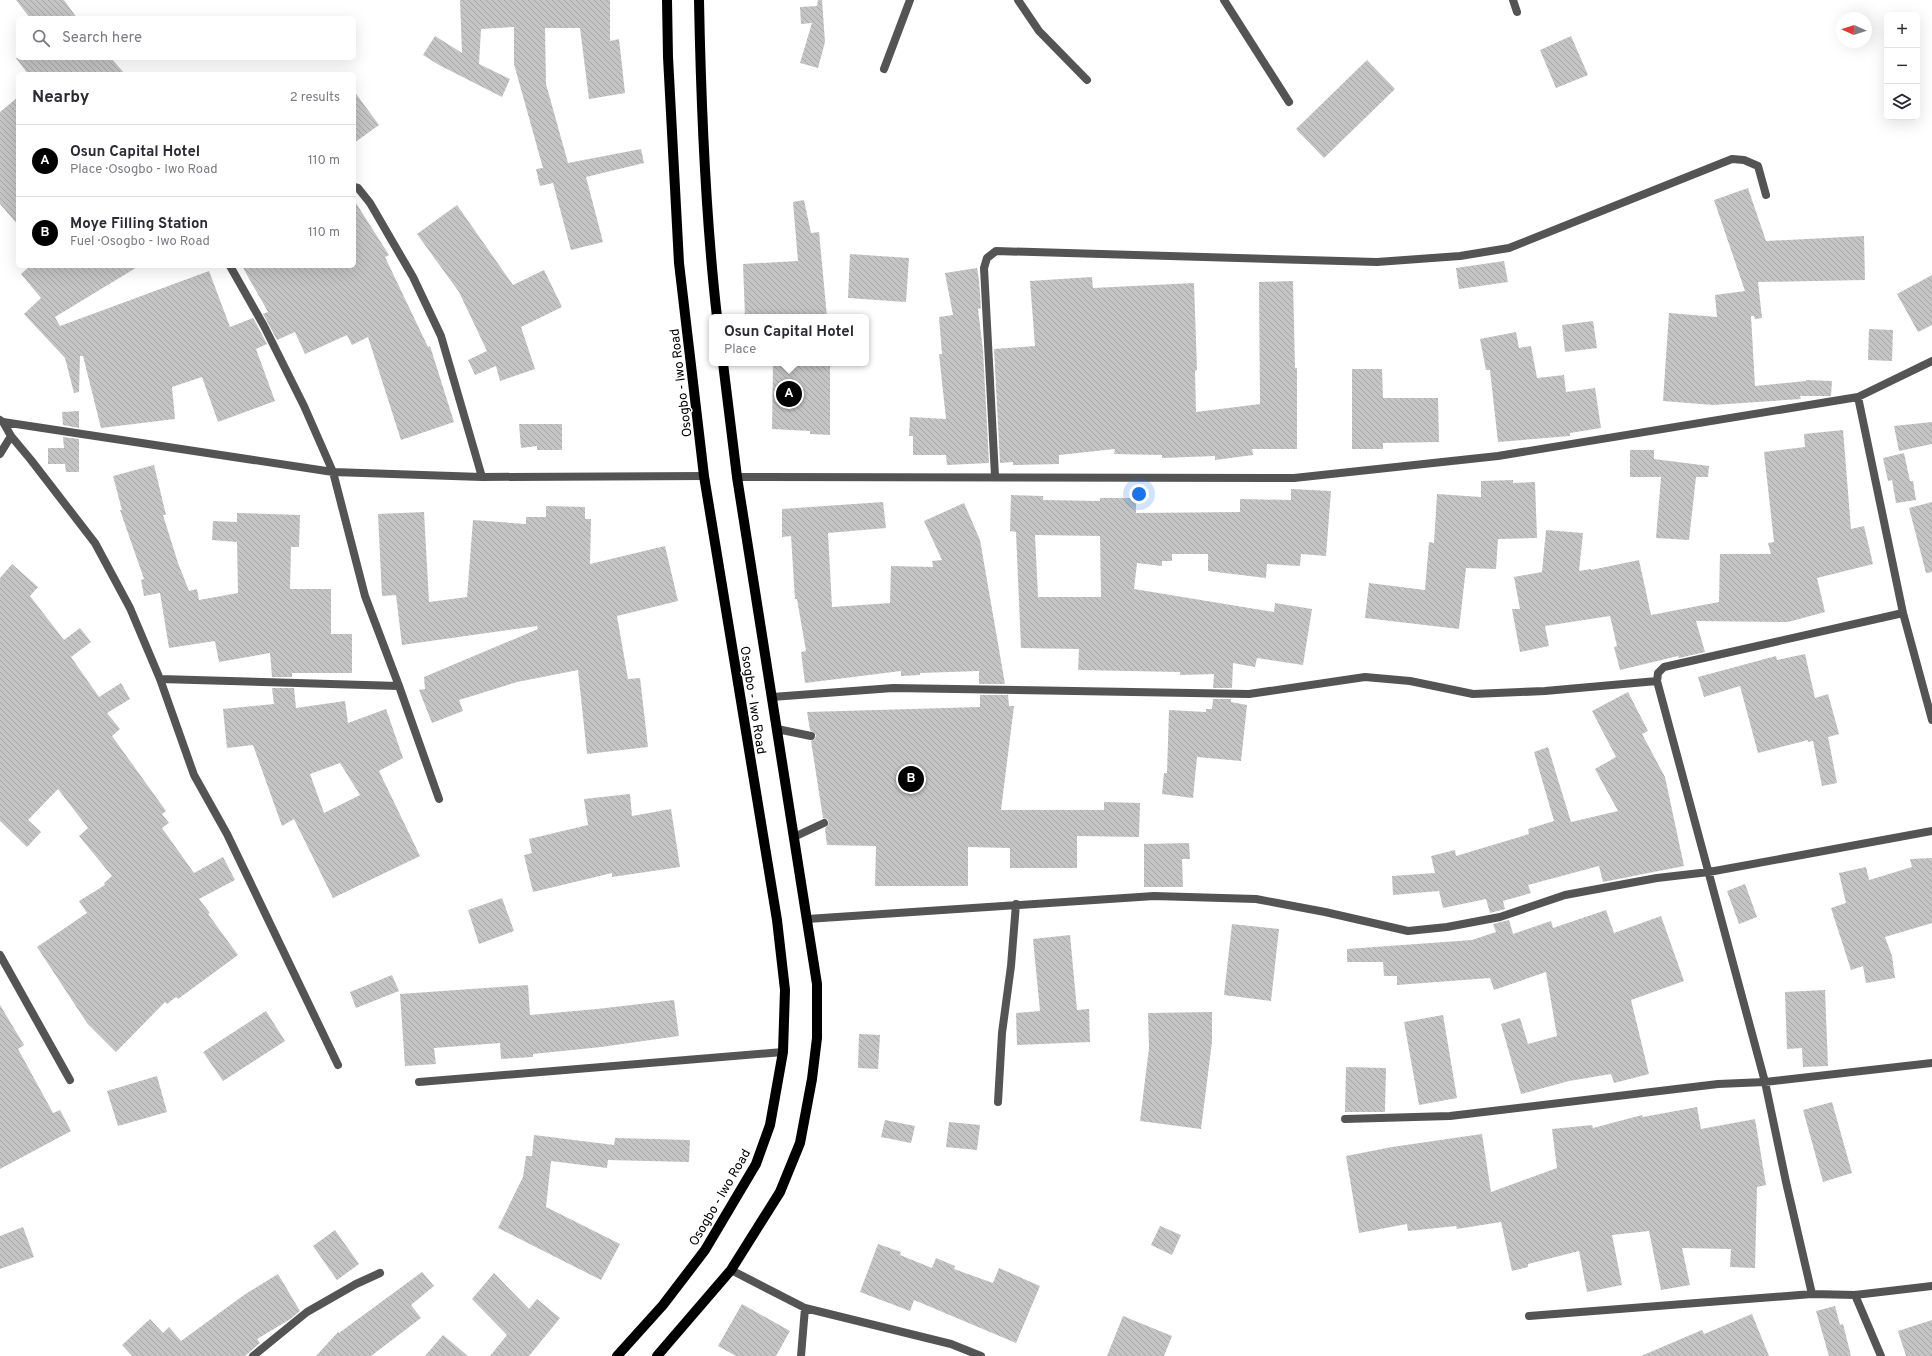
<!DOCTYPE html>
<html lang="en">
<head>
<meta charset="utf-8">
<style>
  :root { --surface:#fff; --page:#f2f2f3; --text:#2b2b33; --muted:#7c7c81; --line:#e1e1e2; --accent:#000 }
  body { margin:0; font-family:Overpass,sans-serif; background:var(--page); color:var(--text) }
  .controls { position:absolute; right:12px; top:12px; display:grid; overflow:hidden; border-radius:6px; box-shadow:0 4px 16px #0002 }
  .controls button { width:36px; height:36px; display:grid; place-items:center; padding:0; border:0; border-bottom:1px solid var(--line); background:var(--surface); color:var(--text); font:20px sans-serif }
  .compass { position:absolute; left:1836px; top:12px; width:36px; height:36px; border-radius:50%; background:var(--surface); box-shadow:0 4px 16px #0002; rotate:273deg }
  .you { position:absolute; left:1139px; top:494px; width:14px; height:14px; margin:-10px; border:3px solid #fff; border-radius:50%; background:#1a73e8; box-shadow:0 0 0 6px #1a73e833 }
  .badge { display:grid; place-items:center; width:26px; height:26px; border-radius:50%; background:var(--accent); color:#fff; font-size:13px; font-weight:700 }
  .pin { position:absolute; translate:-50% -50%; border:2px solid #fff; box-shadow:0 1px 4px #0006 }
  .popup { position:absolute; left:709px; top:314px; width:160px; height:52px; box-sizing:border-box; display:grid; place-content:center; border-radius:6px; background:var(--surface); filter:drop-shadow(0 1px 3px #0005); font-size:13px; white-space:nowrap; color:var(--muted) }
  .popup b { font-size:15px; color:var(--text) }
  .popup::after { content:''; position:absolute; left:50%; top:100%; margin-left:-8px; border:8px solid transparent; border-top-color:var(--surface) }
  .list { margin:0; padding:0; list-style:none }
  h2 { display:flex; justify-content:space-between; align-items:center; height:52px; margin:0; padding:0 16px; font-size:17px }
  h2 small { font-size:13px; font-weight:400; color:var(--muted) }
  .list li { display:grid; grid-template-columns:26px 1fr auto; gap:12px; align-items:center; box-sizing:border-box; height:72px; padding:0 16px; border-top:1px solid var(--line) }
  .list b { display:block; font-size:15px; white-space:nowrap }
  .list p { margin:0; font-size:13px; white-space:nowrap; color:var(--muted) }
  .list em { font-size:13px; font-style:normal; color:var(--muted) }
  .icon { flex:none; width:22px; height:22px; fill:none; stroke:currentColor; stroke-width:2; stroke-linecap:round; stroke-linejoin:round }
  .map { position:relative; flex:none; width:1932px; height:1356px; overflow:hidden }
  .search { position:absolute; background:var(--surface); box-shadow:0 4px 16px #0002; left:16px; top:16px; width:340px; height:44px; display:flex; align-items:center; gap:10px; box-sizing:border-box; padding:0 14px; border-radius:6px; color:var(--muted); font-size:15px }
  .panel { position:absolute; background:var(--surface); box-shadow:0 4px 16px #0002; left:16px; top:72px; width:340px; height:196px; border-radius:6px }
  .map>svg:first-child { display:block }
  .building { fill:url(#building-back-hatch); fill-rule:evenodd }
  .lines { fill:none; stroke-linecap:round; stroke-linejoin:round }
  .lane { stroke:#545454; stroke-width:8 }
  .street { stroke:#545454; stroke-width:8 }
  .primary { stroke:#000; stroke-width:10 }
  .labels { text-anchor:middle; stroke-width:3; stroke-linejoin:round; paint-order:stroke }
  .street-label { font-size:13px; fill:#000; stroke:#fff }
</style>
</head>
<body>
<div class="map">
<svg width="1932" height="1356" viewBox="0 0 1932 1356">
  <defs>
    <pattern id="building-back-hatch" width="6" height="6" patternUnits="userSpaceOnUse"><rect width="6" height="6" fill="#c4c4c4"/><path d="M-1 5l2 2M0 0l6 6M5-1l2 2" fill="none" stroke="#a7a7a7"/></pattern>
  </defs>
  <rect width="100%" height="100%" fill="#fff"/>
  <path class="building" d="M 16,0 L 64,0 L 77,18 L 30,18 Z
    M 460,0 L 610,0 L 610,41 L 619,39 L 625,93 L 589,99 L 580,28 L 545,28 L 546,84 L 568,163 L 641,149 L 644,163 L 586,177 L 603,242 L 571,250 L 553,183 L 540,186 L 536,169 L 543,168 L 514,64 L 514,27 L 481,29 L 479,64 L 510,79 L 502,97 L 439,65 L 423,55 L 435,36 L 462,53 Z
    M 818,0 L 822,0 L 825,42 L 818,68 L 800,63 L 812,23 L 801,24 L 800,7 L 817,6 Z
    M 1571,36 L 1588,75 L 1556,88 L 1540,50 Z
    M 16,58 L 111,58 L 125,74 L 28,74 Z
    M 1367,60 L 1395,89 L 1324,158 L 1296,129 Z
    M 354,91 L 379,125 L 354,143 Z
    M 18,97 L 18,225 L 0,204 L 0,112 Z
    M 1748,188 L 1766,241 L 1864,236 L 1865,280 L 1758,282 L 1762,318 L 1755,319 L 1754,316 L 1751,316 L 1755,386 L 1806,381 L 1806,380 L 1832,381 L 1831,396 L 1800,396 L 1801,399 L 1713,405 L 1663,401 L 1669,313 L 1717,317 L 1715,295 L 1745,291 L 1714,200 Z
    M 354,200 L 389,255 L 385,257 L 428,347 L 430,346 L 454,422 L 401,440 L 368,337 L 352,345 L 347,335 L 305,354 L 295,332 L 277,340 L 263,314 L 268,312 L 242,266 L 354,266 Z
    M 804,200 L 811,233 L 819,232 L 827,317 L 745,317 L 743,264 L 798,261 L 793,202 Z
    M 457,205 L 513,285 L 544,270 L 562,307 L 521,327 L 535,369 L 500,381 L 496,366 L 475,375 L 468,360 L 487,351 L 459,292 L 417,234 Z
    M 850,254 L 909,258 L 906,302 L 848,298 Z
    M 1504,261 L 1508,282 L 1459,289 L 1456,268 Z
    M 30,266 L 139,266 L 55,317 L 60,326 L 209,271 L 230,327 L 253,318 L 259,329 L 267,344 L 256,349 L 275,401 L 218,422 L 202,377 L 172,387 L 175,419 L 101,428 L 83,356 L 80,356 L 79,392 L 74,393 L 65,358 L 24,314 L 41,298 L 21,274 Z
    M 977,268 L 979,280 L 981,308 L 978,309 L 983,350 L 989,463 L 947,465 L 946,455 L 913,455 L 913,436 L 909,436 L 910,417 L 946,419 L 939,354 L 942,354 L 939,317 L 953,315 L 945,273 Z
    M 1932,275 L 1932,325 L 1918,332 L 1897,294 Z
    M 1092,277 L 1093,288 L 1194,283 L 1197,370 L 1195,371 L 1196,412 L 1260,404 L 1259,282 L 1293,281 L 1295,368 L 1297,368 L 1297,449 L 1252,449 L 1253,455 L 1215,460 L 1215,456 L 1162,458 L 1162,455 L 1114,454 L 1115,449 L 1059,455 L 1059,464 L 1013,465 L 1013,462 L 1000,463 L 994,349 L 1035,346 L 1030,281 Z
    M 1593,321 L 1597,348 L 1565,352 L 1562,325 Z
    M 1869,329 L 1893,330 L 1892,361 L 1868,360 Z
    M 1516,332 L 1519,348 L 1531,346 L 1537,378 L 1564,375 L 1566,392 L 1595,388 L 1601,428 L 1570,433 L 1570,436 L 1498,442 L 1490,370 L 1486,370 L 1480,339 Z
    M 773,363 L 830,363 L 830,435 L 810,434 L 810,431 L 772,429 Z
    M 1352,369 L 1382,369 L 1383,398 L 1438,398 L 1439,442 L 1383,443 L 1383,449 L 1352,449 Z
    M 79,411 L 79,428 L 63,425 L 62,412 Z
    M 1932,422 L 1932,444 L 1899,451 L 1894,426 Z
    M 519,424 L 562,424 L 562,450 L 537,450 L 537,446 L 521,448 Z
    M 1843,430 L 1851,529 L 1864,526 L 1873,564 L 1817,578 L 1825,612 L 1788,622 L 1696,621 L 1705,652 L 1679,658 L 1678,656 L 1620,670 L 1614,647 L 1617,646 L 1610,616 L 1545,626 L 1549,646 L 1520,652 L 1512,609 L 1520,609 L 1514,577 L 1542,572 L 1546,530 L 1583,533 L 1579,571 L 1591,569 L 1591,570 L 1639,560 L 1651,615 L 1719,602 L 1720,554 L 1771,554 L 1768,543 L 1774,542 L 1764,452 L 1805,447 L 1804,434 Z
    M 63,437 L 79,439 L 79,472 L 66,472 L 65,464 L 48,464 L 48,448 L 64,448 Z
    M 1630,450 L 1654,450 L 1654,459 L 1709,466 L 1708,477 L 1696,477 L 1689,540 L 1656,538 L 1661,477 L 1630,477 Z
    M 1904,453 L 1910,481 L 1913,481 L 1916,500 L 1896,503 L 1892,480 L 1888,481 L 1883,458 Z
    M 154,465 L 166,515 L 163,515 L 178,563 L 189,591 L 197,589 L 199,600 L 238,593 L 237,542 L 212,540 L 213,521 L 237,522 L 237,513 L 300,515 L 299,547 L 291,547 L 290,589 L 331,589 L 331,634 L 352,634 L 352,673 L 292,673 L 292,677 L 272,677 L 270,653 L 219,662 L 215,641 L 169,648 L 160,593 L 144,596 L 141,580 L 144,579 L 120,510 L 122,510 L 113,476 Z
    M 1513,480 L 1513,483 L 1535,482 L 1537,538 L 1498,539 L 1496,569 L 1466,568 L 1459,629 L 1365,618 L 1369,583 L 1425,590 L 1429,542 L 1434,543 L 1437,494 L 1481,497 L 1481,481 Z
    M 1291,489 L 1331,491 L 1326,556 L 1301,554 L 1300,566 L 1267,564 L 1266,578 L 1208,571 L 1208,554 L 1172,554 L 1172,561 L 1162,561 L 1162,566 L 1137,563 L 1134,589 L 1274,612 L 1275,603 L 1312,609 L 1303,665 L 1257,658 L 1255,667 L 1233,663 L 1232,688 L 1213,688 L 1214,674 L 1180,675 L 1180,672 L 1078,670 L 1079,649 L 1021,648 L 1016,532 L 1010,531 L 1011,495 L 1043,496 L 1043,500 L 1100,501 L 1100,498 L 1136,498 L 1136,513 L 1240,512 L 1240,499 L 1291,500 ZM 1035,535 L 1100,536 L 1101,597 L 1038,597 Z
    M 883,502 L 886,528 L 828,533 L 832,607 L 890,603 L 891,566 L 933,567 L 932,561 L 942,560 L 924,521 L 964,503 L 980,540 L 1005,684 L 1008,684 L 979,684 L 979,671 L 920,673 L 920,675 L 901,676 L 901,671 L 805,683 L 801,652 L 806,651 L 797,599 L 795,599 L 791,536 L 782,537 L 782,509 Z
    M 1932,502 L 1932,572 L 1926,573 L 1909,508 Z
    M 546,506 L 585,507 L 585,519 L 591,519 L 590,564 L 665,546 L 678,601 L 617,616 L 628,679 L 640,678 L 648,747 L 587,754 L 578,670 L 517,682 L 459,700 L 463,711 L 432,723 L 419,690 L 425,689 L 424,677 L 538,629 L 537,626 L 402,645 L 396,595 L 382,596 L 378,514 L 424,512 L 429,602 L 467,597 L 473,520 L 526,524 L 526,517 L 546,517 Z
    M 12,564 L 38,587 L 30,596 L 64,640 L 80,628 L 91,642 L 71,657 L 99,697 L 121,683 L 130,699 L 107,713 L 120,729 L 112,736 L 166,811 L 162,814 L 169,823 L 162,828 L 194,873 L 223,857 L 235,880 L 199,899 L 210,913 L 208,914 L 238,955 L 178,999 L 176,997 L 167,1004 L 165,1002 L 116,1052 L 87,1023 L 37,947 L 87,913 L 79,901 L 105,885 L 104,883 L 112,876 L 79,836 L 88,828 L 58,789 L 28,820 L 41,832 L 27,847 L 0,821 L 0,578 Z
    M 1805,654 L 1815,698 L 1828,694 L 1839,734 L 1828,737 L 1837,783 L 1822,786 L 1813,741 L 1808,742 L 1808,740 L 1758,753 L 1740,686 L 1704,697 L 1698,677 L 1776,656 L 1777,660 Z
    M 272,688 L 294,688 L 296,708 L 345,701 L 348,723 L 386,709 L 403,758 L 379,771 L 420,856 L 333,898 L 294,819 L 282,826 L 253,745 L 227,748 L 223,709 L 274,704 ZM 340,763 L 360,795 L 324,813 L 310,774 Z
    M 1628,692 L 1648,731 L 1642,734 L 1665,777 L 1684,866 L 1603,882 L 1599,866 L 1528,885 L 1531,893 L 1503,901 L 1505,909 L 1490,913 L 1486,899 L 1443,908 L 1439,891 L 1393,895 L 1392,876 L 1435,873 L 1431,856 L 1455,850 L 1456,856 L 1529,834 L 1528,829 L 1554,821 L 1534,752 L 1548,747 L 1571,822 L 1618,811 L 1595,769 L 1616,757 L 1592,711 Z
    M 980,695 L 1008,695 L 1009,706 L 1014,706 L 1001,810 L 1104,810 L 1104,802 L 1140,803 L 1139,837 L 1077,836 L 1077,868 L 1010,868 L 1010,848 L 968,847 L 968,886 L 875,886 L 876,846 L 827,845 L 825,829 L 829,823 L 827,819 L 823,818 L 811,741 L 815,739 L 816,735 L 810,730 L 807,712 L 980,707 Z
    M 1213,699 L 1231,699 L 1231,702 L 1247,705 L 1241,761 L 1197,757 L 1193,798 L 1162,794 L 1164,773 L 1167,773 L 1169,710 L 1206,712 L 1206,709 L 1212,709 Z
    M 630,794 L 632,816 L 671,809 L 680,867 L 612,877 L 612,873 L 533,892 L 524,855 L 532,853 L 529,839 L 588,825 L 584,799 Z
    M 1189,843 L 1190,859 L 1182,859 L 1183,887 L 1144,887 L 1144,844 Z
    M 1932,858 L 1932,923 L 1885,937 L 1892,956 L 1895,978 L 1866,983 L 1863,966 L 1851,970 L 1831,908 L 1846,903 L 1839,873 L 1866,867 L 1869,880 L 1912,867 L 1910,859 Z
    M 1745,884 L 1757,917 L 1739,924 L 1727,891 Z
    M 502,898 L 514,931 L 479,944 L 468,910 Z
    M 1606,910 L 1614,933 L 1661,916 L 1684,981 L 1631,1000 L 1649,1074 L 1614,1083 L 1611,1074 L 1569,1081 L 1521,1094 L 1501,1024 L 1520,1018 L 1528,1044 L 1557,1036 L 1546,972 L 1494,990 L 1490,978 L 1397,985 L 1397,976 L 1384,976 L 1383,962 L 1347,962 L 1347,949 L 1472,940 L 1496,932 L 1493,924 L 1509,920 L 1513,934 L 1551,921 L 1553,928 Z
    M 1232,924 L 1279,929 L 1271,1001 L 1224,995 Z
    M 1070,935 L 1077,1010 L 1089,1009 L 1090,1042 L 1017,1045 L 1016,1013 L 1040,1011 L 1033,939 Z
    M 392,975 L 399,991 L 356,1008 L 350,992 Z
    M 528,985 L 530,1015 L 597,1009 L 674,1000 L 679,1036 L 601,1047 L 533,1054 L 533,1057 L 501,1059 L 500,1043 L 434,1048 L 436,1064 L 405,1066 L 400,994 Z
    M 1825,990 L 1828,1066 L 1803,1067 L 1802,1048 L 1787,1049 L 1785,992 Z
    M 0,1005 L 24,1045 L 18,1049 L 53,1113 L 60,1110 L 71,1131 L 0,1169 Z
    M 266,1011 L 285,1041 L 223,1081 L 203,1052 Z
    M 1212,1012 L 1212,1042 L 1201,1129 L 1140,1121 L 1149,1048 L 1148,1013 Z
    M 1443,1015 L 1457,1098 L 1419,1105 L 1404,1022 Z
    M 859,1034 L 880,1035 L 878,1069 L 858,1068 Z
    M 1346,1067 L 1386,1068 L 1385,1112 L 1345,1112 Z
    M 157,1076 L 167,1112 L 118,1126 L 107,1091 Z
    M 1832,1102 L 1852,1173 L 1823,1182 L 1803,1110 Z
    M 1697,1107 L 1701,1129 L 1755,1119 L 1766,1185 L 1757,1187 L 1755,1268 L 1730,1267 L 1731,1249 L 1682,1248 L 1690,1285 L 1661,1290 L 1649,1231 L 1612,1235 L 1622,1285 L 1587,1292 L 1579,1251 L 1528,1264 L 1528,1267 L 1512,1271 L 1501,1222 L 1457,1229 L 1456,1226 L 1408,1231 L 1407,1224 L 1359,1233 L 1346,1156 L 1392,1147 L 1482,1134 L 1491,1192 L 1557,1168 L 1552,1129 L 1592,1125 L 1593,1128 L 1642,1115 L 1643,1117 Z
    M 885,1120 L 915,1126 L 911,1143 L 881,1137 Z
    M 949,1122 L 980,1125 L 977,1150 L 946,1147 Z
    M 534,1135 L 614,1145 L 615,1138 L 690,1140 L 689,1162 L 608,1160 L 607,1168 L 551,1161 L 546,1207 L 620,1244 L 601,1280 L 498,1228 L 523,1177 L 526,1156 L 532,1156 Z
    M 1160,1226 L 1181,1235 L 1172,1255 L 1151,1245 Z
    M 23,1227 L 34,1257 L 0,1269 L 0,1236 Z
    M 335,1230 L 359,1264 L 337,1280 L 313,1246 Z
    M 878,1244 L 901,1252 L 900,1255 L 932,1268 L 936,1258 L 955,1266 L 954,1269 L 993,1283 L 999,1268 L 1040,1286 L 1016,1343 L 914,1300 L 910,1311 L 860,1292 Z
    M 422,1272 L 434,1286 L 411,1305 L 421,1318 L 371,1356 L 316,1356 L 338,1332 L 339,1333 Z
    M 494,1273 L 529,1309 L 537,1299 L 560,1318 L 529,1356 L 490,1356 L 507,1335 L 472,1299 Z
    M 278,1274 L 300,1311 L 289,1320 L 257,1339 L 260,1343 L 245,1356 L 132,1356 L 122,1345 L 150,1319 L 163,1333 L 169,1327 L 181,1341 L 244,1295 Z
    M 742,1304 L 790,1331 L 776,1356 L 736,1356 L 718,1346 Z
    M 1835,1306 L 1840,1325 L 1843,1324 L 1851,1356 L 1829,1356 L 1816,1311 Z
    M 1752,1314 L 1769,1356 L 1641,1356 L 1702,1330 L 1704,1334 Z
    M 1123,1316 L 1172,1336 L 1164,1356 L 1107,1356 Z
    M 1932,1320 L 1932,1356 L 1906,1356 L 1898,1331 Z
    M 443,1335 L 468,1356 L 425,1356 Z"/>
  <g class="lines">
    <path class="lane" d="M 777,729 L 811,736
      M 794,837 L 824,823"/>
    <path class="street" d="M 1018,0 L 1039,31 L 1087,80
      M 1224,0 L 1289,102
      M 1513,0 L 1517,12
      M 884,69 L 910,0
      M 354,187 L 358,188 L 370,203 L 413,277 L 441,336 L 482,477
      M 230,266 L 264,326 L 304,406 L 333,472 L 365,596 L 399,686 L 439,799
      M 1858,397 L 1903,613 L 1932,720
      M 0,420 L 3,422 L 333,472 L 482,477 L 704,476
      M 11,436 L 31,460 L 95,543 L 130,608 L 160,679 L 194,775 L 227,834 L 338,1065
      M 0,454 L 11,436 L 3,422
      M 995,476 L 984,268 L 987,258 L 996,251 L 1377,262 L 1460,256 L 1509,248 L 1732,159 L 1744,160 L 1758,166 L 1766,195
      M 737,477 L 1294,478 L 1498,456 L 1858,397 L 1932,361
      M 160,679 L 399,686
      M 772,697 L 893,688 L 1249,694 L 1365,677 L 1410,681 L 1473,694 L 1545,691 L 1657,681
      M 807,919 L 1154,896 L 1256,899 L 1325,912 L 1408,931 L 1447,927 L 1500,917 L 1565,895 L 1657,878 L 1709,872 L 1932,831
      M 0,955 L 70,1080
      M 419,1082 L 783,1052
      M 998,1102 L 1002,1033 L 1011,966 L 1016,904
      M 1345,1119 L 1450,1116 L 1718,1084 L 1765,1082 L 1932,1063
      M 731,1270 L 805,1308 L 951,1344 L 981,1356
      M 1812,1294 L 1786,1182 L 1765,1082 L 1657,681 L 1658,673 L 1664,667 L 1903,613
      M 1855,1295 L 1881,1356
      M 1529,1316 L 1812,1294 L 1855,1295 L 1932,1286
      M 253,1356 L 307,1312 L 356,1284 L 380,1273
      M 801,1356 L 805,1308"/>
    <path class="primary" d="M 699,0 C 701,106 705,212 717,317
      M 617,1356 L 663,1305 L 705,1250 L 756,1164 L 770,1125 L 783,1052 L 785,990 L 777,920 L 704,476 L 679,263 L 668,57 L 667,0
      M 657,1356 L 731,1270 L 780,1192 L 800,1143 L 812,1079 L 817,1038 L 817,984 L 737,477 L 723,363"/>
  </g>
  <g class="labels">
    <g class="street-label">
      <text transform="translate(680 383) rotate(-97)" y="5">Osogbo - Iwo Road</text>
      <text transform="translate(754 700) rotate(81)" y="5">Osogbo - Iwo Road</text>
      <text transform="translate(719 1197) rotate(-60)" y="5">Osogbo - Iwo Road</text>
    </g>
  </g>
</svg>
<div class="controls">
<button>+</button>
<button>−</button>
<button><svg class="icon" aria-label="layers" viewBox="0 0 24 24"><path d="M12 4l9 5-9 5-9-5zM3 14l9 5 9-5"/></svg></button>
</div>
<svg class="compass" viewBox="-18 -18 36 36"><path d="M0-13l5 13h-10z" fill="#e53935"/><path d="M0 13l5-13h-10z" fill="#7c7c81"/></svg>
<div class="you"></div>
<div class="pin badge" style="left:789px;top:394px">A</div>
<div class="popup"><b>Osun Capital Hotel</b>Place</div>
<div class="pin badge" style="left:911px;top:779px">B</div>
<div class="search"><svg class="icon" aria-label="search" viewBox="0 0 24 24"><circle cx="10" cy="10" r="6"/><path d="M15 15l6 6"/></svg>Search here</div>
<section class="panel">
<h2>Nearby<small>2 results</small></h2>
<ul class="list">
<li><span class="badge">A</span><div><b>Osun Capital Hotel</b><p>Place · Osogbo - Iwo Road</p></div><em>110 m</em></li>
<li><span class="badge">B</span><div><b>Moye Filling Station</b><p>Fuel · Osogbo - Iwo Road</p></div><em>110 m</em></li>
</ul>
</section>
</div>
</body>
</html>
